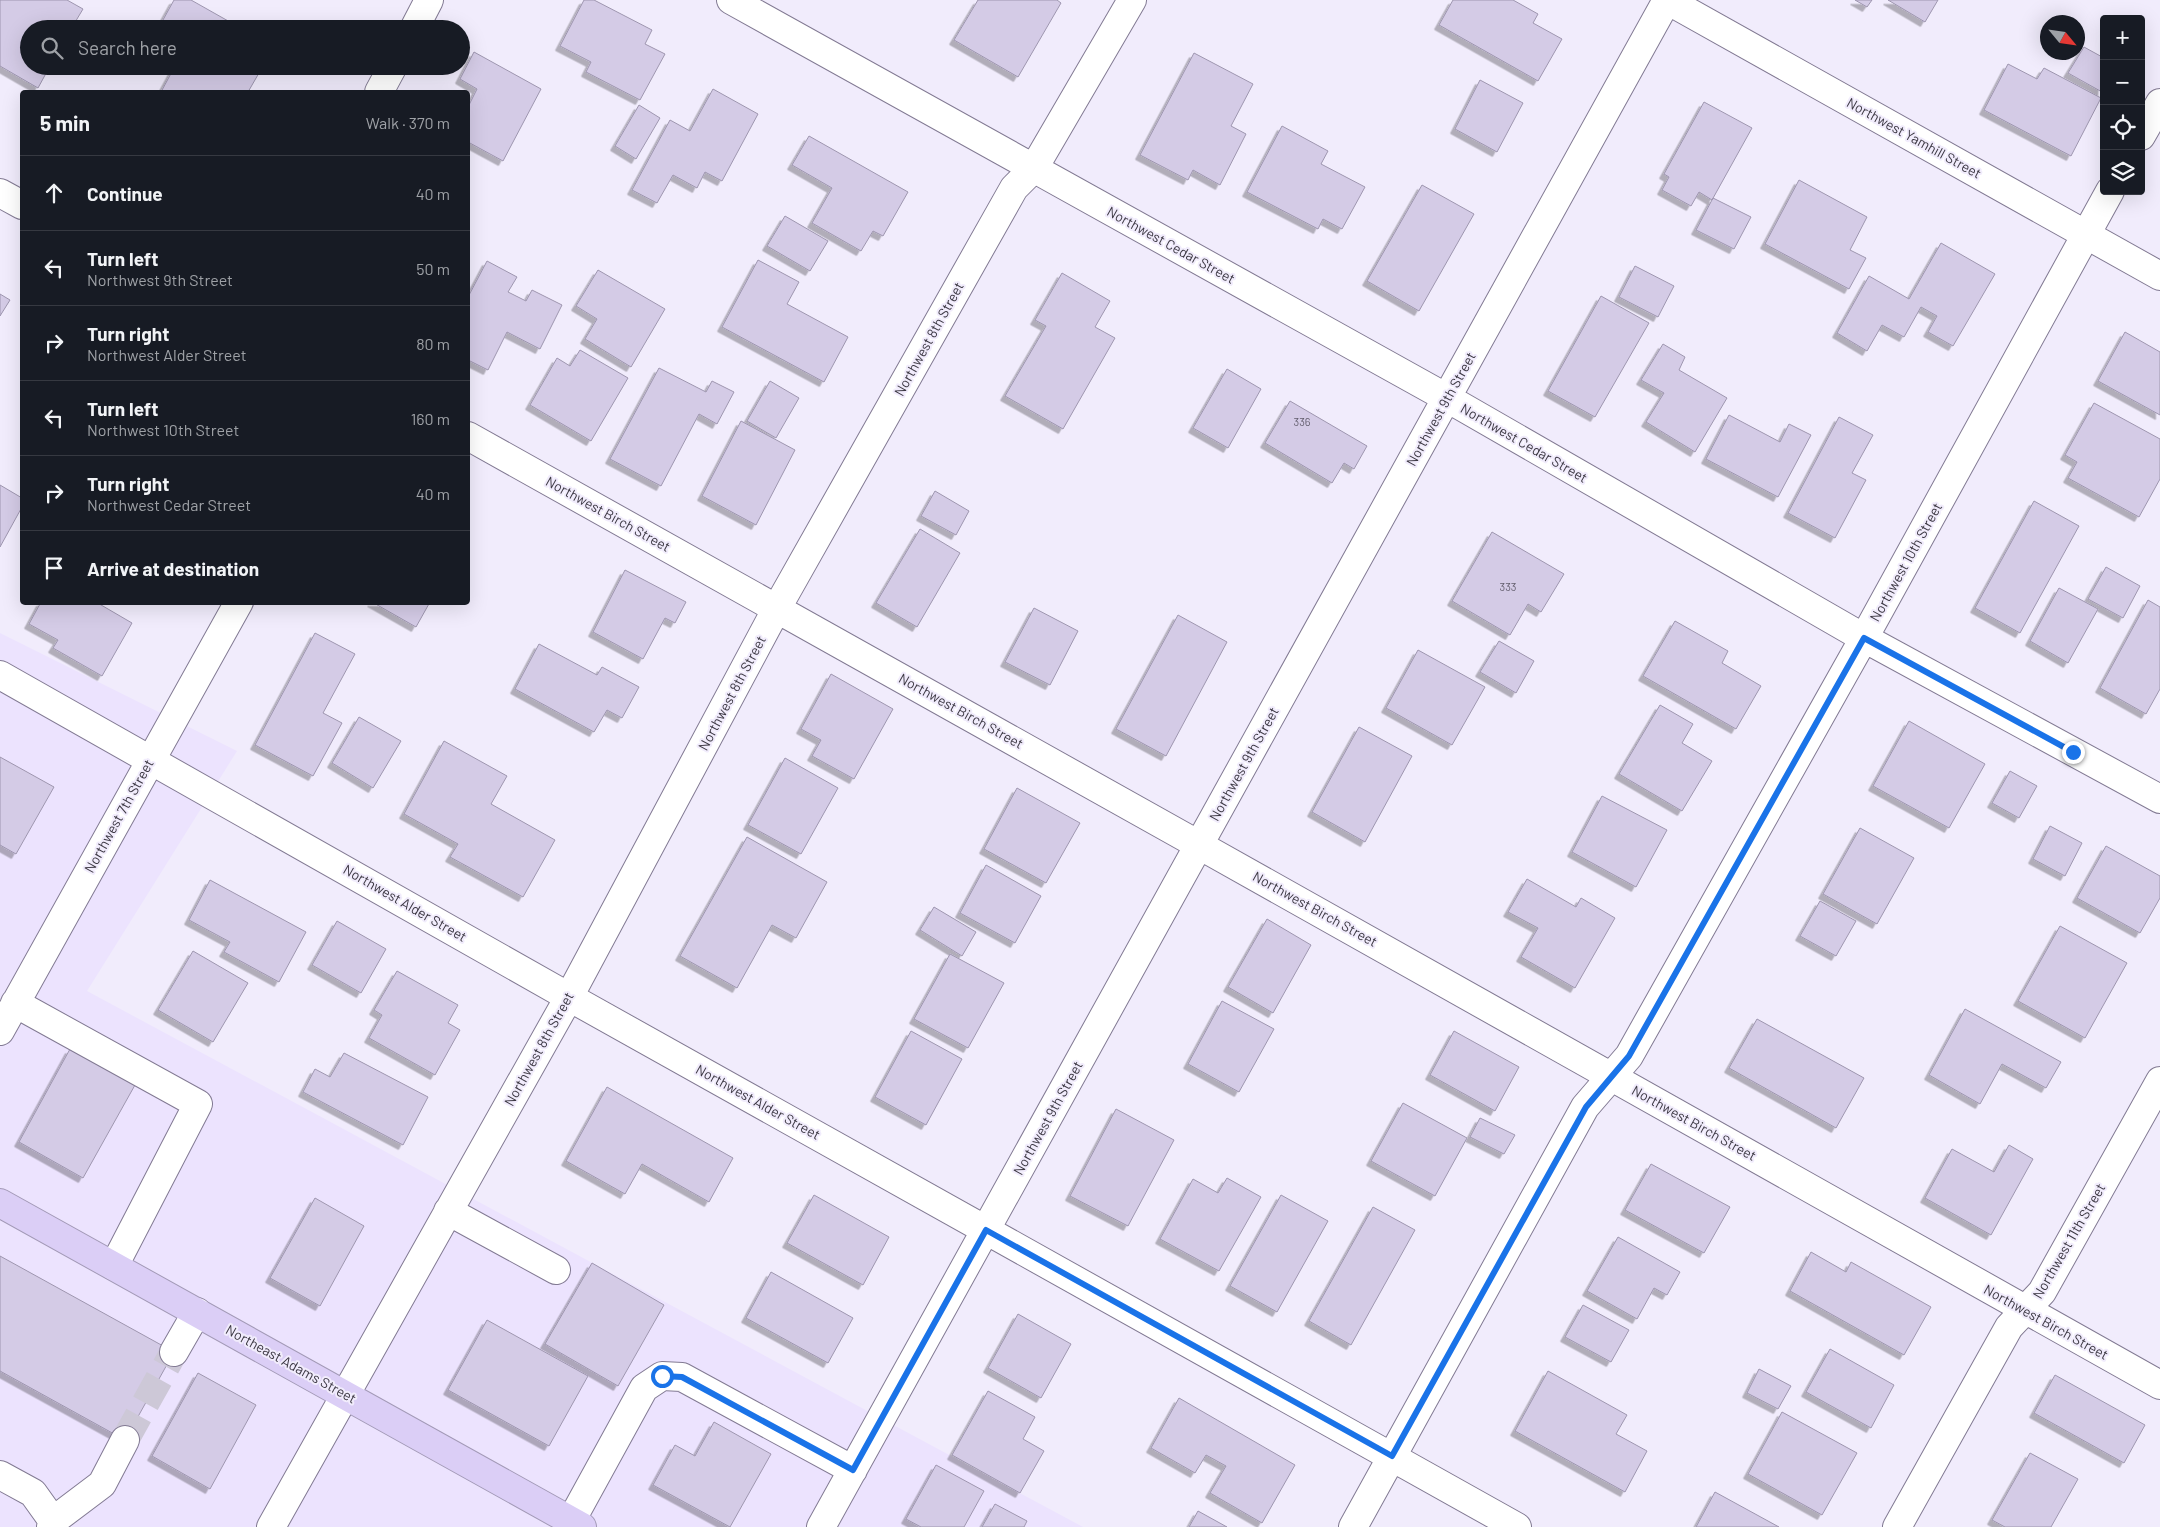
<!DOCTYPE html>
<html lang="en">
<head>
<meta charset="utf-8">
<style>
  :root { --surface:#171b24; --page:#242831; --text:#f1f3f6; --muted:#9ea1a6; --line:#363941 }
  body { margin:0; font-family:Barlow,sans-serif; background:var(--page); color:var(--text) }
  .controls { position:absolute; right:15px; top:15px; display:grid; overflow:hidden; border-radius:5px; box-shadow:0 5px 20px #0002 }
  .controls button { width:45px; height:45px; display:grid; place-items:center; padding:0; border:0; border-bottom:1px solid var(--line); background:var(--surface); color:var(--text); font:25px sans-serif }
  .compass { position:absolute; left:2040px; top:15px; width:45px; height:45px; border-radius:50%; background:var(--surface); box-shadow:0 5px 20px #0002; rotate:119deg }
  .stop { position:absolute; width:15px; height:15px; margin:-11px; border:4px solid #1a73e8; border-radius:50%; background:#fff }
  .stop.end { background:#1a73e8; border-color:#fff; box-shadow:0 1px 5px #0008 }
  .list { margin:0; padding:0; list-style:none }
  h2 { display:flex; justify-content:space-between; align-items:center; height:65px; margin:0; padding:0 20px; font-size:21px }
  h2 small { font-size:16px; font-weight:400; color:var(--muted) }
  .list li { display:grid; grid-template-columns:32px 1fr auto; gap:15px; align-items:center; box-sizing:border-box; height:75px; padding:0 20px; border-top:1px solid var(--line) }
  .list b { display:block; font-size:19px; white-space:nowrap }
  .list p { margin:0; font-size:16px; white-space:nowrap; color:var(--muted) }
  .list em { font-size:16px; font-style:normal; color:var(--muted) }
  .icon { flex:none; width:28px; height:28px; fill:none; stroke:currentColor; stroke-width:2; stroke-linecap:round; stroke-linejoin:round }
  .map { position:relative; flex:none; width:2160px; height:1527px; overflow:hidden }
  .search { position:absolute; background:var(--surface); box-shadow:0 5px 20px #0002; left:20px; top:20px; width:450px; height:55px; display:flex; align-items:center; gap:12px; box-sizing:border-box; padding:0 18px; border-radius:28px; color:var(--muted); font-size:19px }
  .panel { position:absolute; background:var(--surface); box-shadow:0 5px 20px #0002; left:20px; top:90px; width:450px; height:515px; border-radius:5px }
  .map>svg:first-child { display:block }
  .built { fill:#ece3fe }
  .building { fill:#d4cbe6; stroke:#9e96af; filter:url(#shadow) }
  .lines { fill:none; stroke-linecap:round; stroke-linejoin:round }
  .minor-tunnel { stroke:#cdc8d7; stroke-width:28; stroke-dasharray:28 14; stroke-linecap:butt }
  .minor-casing { stroke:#827a93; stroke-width:30 }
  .highway-casing { stroke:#a39ab7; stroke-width:30 }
  .minor { stroke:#fff; stroke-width:28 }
  .highway { stroke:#dbcef6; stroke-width:28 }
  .route { stroke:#1a73e8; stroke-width:6 }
  .labels { text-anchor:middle; stroke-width:4; stroke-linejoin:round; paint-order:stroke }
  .number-label { font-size:11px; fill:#625d6c }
  .street-label { font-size:14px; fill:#3c3843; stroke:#f1ecfc }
</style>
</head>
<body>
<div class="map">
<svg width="2160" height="1527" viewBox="0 0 2160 1527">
  <defs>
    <filter id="shadow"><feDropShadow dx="-4.5" dy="4.5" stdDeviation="0" flood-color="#0004"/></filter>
  </defs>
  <rect width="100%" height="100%" fill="#f1ecfc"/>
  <path class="built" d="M 0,633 L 237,751 L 87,991 L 1083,1527 L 0,1527 Z"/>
  <path class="building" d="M 0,0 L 67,0 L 83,9 L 71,29 L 29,29 L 29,66 L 50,66 L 38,88 L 0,66 Z
    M 174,0 L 191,0 L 230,22 L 226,29 L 158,29 Z
    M 584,0 L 594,0 L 652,30 L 645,44 L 665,54 L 640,100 L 586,72 L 591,62 L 560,46 Z
    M 978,0 L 1057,0 L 1061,3 L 1018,77 L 954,40 Z
    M 1453,0 L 1513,0 L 1538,14 L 1533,23 L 1562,39 L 1538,81 L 1439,25 Z
    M 1855,0 L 1872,0 L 1867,7 Z
    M 1888,0 L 1938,0 L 1925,22 Z
    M 2084,47 L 2104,58 L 2102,92 L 2068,73 Z
    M 474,52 L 541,89 L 503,161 L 468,142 L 468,107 L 477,89 L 460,79 Z
    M 1194,53 L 1253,84 L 1231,126 L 1246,134 L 1220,185 L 1193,170 L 1188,180 L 1140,155 Z
    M 2008,64 L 2037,79 L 2044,68 L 2101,98 L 2071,156 L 1984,110 Z
    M 175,66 L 246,66 L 259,73 L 248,92 L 161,92 Z
    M 1480,80 L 1523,103 L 1497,152 L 1455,129 Z
    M 713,89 L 758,114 L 722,181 L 705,172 L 697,188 L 673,175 L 657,203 L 632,190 L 670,120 L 690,131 Z
    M 1704,102 L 1752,128 L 1712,200 L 1699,192 L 1691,206 L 1662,190 L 1669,177 L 1664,174 Z
    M 639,105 L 660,118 L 636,159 L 615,146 Z
    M 1282,126 L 1328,151 L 1321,164 L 1365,187 L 1342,229 L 1323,219 L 1318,229 L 1247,192 Z
    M 809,136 L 908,192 L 883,236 L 873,231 L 861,251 L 812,223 L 832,188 L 792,165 Z
    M 1799,180 L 1867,217 L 1850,250 L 1866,258 L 1849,289 L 1765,244 Z
    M 1422,185 L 1474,214 L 1419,311 L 1367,281 Z
    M 1713,198 L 1751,217 L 1734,249 L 1696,230 Z
    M 785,216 L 828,241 L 810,271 L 767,246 Z
    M 1941,243 L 1995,274 L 1953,346 L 1928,332 L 1937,316 L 1921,307 L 1904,337 L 1882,325 L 1867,351 L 1837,333 L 1869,276 L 1909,299 Z
    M 758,260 L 799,282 L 787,304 L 848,337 L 824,382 L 722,327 Z
    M 487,261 L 517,277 L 508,292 L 526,301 L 532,290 L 562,305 L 540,349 L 507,332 L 488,370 L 468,360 L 468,297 Z
    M 1635,266 L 1674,286 L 1658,317 L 1619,297 Z
    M 598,270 L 665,309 L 631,367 L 585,339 L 597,319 L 576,306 Z
    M 1062,273 L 1110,301 L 1095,327 L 1115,338 L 1063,429 L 1005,396 L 1046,326 L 1035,320 Z
    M 0,294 L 10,300 L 0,316 Z
    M 1601,296 L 1649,323 L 1595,417 L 1548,391 Z
    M 2125,332 L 2160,352 L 2160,415 L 2098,381 Z
    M 1663,344 L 1685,357 L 1679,370 L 1727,398 L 1695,452 L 1646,422 L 1664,393 L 1641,380 Z
    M 580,350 L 628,378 L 591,441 L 530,405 L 557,358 L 570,366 Z
    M 659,368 L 706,392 L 712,381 L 734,392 L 717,424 L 699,414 L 661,486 L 610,459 Z
    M 1227,369 L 1261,389 L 1228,448 L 1193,428 Z
    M 770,381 L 799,398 L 776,438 L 747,421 Z
    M 1290,401 L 1367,446 L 1354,469 L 1344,463 L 1332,483 L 1265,443 Z
    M 2094,403 L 2160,439 L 2160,479 L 2139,517 L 2068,478 L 2077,462 L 2065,455 Z
    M 1729,415 L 1780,442 L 1789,424 L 1811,435 L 1778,497 L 1706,459 Z
    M 1839,417 L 1873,435 L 1852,473 L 1866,480 L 1835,538 L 1788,513 Z
    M 741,421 L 795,450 L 756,525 L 702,496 Z
    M 0,485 L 22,498 L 22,507 L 0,547 Z
    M 935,491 L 969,511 L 956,535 L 921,516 Z
    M 2034,501 L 2079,526 L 2020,633 L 1975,608 Z
    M 920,529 L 960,553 L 917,627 L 876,603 Z
    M 1492,532 L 1564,574 L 1541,612 L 1528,604 L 1510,635 L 1452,601 Z
    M 2106,567 L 2140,586 L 2123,618 L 2088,599 Z
    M 625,570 L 686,602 L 675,623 L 665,618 L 643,659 L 593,632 Z
    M 2059,588 L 2098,609 L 2068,663 L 2030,641 Z
    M 2148,600 L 2160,607 L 2160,689 L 2146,714 L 2100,688 Z
    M 41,602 L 96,602 L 132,623 L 102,676 L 53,648 L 58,640 L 29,624 Z
    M 372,602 L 430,602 L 416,627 Z
    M 1034,608 L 1078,631 L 1050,685 L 1005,662 Z
    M 1178,615 L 1227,642 L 1166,756 L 1116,729 Z
    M 1675,621 L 1728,651 L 1722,663 L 1761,686 L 1736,729 L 1643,676 Z
    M 315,633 L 355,654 L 323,713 L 342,723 L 313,776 L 255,745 Z
    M 1499,641 L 1534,661 L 1516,693 L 1480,672 Z
    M 539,644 L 597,675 L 602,667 L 639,687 L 622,718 L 607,710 L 594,732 L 515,689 Z
    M 1418,650 L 1485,687 L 1452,745 L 1386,708 Z
    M 831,674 L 893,709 L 854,779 L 812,756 L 821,740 L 801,729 Z
    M 1660,705 L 1693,724 L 1682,743 L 1712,761 L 1682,811 L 1619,774 Z
    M 359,717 L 401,741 L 373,788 L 332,763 Z
    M 1909,721 L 1985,764 L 1949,828 L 1873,786 Z
    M 1359,727 L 1412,756 L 1365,842 L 1312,812 Z
    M 444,741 L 507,776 L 491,804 L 555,840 L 523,897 L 450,857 L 458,844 L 404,814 Z
    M 0,757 L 54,787 L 16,854 L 0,845 Z
    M 785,758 L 838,788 L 801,854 L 748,825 Z
    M 2010,771 L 2037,786 L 2019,818 L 1992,803 Z
    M 1017,788 L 1080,823 L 1046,883 L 984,849 Z
    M 1602,796 L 1667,830 L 1636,887 L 1572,852 Z
    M 2050,826 L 2082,843 L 2065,876 L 2033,859 Z
    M 1860,828 L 1914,858 L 1877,924 L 1823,894 Z
    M 747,837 L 827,882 L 796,938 L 772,925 L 737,988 L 680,956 Z
    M 2106,846 L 2160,876 L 2160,898 L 2140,933 L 2077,898 Z
    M 986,865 L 1041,896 L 1015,943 L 960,913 Z
    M 1527,879 L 1576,907 L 1581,898 L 1615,918 L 1575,988 L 1521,957 L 1538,928 L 1508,912 Z
    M 210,880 L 306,932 L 279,982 L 224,952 L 230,942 L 189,920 Z
    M 1820,901 L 1856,921 L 1836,956 L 1800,936 Z
    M 934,907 L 976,932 L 962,956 L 920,930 Z
    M 1267,919 L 1311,945 L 1273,1013 L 1228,987 Z
    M 337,921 L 386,949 L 361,993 L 312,965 Z
    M 2060,926 L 2127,963 L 2085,1038 L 2018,1001 Z
    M 193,951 L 248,983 L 213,1042 L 158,1010 Z
    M 950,954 L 1004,983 L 968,1048 L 914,1019 Z
    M 397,971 L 458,1005 L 448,1023 L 460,1030 L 435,1075 L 369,1038 L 382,1015 L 374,1010 Z
    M 1222,1001 L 1274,1029 L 1239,1092 L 1188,1064 Z
    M 1965,1009 L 2061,1062 L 2046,1088 L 2002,1064 L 1980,1104 L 1929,1075 Z
    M 1757,1019 L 1864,1078 L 1836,1128 L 1729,1068 Z
    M 911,1031 L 962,1059 L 926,1125 L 875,1097 Z
    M 1454,1031 L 1519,1067 L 1495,1111 L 1430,1075 Z
    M 70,1049 L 135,1085 L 83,1178 L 19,1142 Z
    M 344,1053 L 428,1097 L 403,1145 L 303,1092 L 315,1069 L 330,1077 Z
    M 607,1087 L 733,1158 L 709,1202 L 642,1164 L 625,1194 L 566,1161 Z
    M 1403,1103 L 1467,1138 L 1435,1196 L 1371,1161 Z
    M 1116,1109 L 1174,1140 L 1128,1226 L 1070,1196 Z
    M 1480,1118 L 1515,1135 L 1504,1154 L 1470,1137 Z
    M 2009,1145 L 2033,1159 L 1991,1235 L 1925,1198 L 1952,1149 L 1994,1172 Z
    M 1651,1164 L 1730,1207 L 1704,1253 L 1625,1210 Z
    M 1227,1178 L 1261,1197 L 1219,1271 L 1160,1239 L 1193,1179 L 1218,1193 Z
    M 814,1195 L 889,1237 L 863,1285 L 787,1243 Z
    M 1281,1195 L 1328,1221 L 1277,1312 L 1230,1286 Z
    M 315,1198 L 364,1226 L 320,1306 L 270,1278 Z
    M 1373,1207 L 1415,1230 L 1351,1345 L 1309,1321 Z
    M 1618,1237 L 1680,1272 L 1667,1295 L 1654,1288 L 1637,1319 L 1587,1291 Z
    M 1811,1252 L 1846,1272 L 1851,1262 L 1931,1307 L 1904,1355 L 1790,1291 Z
    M 0,1256 L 174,1352 L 125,1440 L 0,1371 Z
    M 592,1263 L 664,1305 L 618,1386 L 545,1344 Z
    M 771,1272 L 853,1318 L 828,1363 L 746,1318 Z
    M 1583,1305 L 1629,1330 L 1611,1362 L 1565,1337 Z
    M 1018,1314 L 1071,1344 L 1041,1398 L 988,1368 Z
    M 487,1320 L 588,1376 L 549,1446 L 448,1390 Z
    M 1830,1349 L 1894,1385 L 1871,1428 L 1806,1392 Z
    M 1759,1369 L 1791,1386 L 1778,1409 L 1747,1393 Z
    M 1548,1371 L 1627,1415 L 1616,1434 L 1647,1451 L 1625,1492 L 1515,1431 Z
    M 198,1373 L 256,1405 L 210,1489 L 152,1456 Z
    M 2055,1375 L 2145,1425 L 2124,1463 L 2034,1413 Z
    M 988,1391 L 1035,1417 L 1023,1439 L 1044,1451 L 1020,1493 L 952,1455 Z
    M 1179,1398 L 1295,1465 L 1262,1523 L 1210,1493 L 1226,1466 L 1206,1455 L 1195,1473 L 1151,1448 Z
    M 1782,1412 L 1857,1453 L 1822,1515 L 1748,1474 Z
    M 714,1422 L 771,1454 L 730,1527 L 653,1485 L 675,1445 L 695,1456 Z
    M 2030,1453 L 2078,1479 L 2051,1527 L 2005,1527 L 1992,1520 Z
    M 936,1465 L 984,1491 L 964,1527 L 921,1527 L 906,1519 Z
    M 1715,1492 L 1779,1527 L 1696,1527 Z
    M 995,1504 L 1027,1521 L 1024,1527 L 982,1527 Z
    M 1198,1511 L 1227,1527 L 1189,1527 Z"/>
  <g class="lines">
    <path class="minor-tunnel" d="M 125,1440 L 174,1352"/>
    <g class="minor-casing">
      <path id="minor" d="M 731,0 L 1447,398 L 1864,638 L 2160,799
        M 1667,0 L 2160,276
        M 414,29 L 429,0
        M 379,92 L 393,66
        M 2141,136 L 2160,103
        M 0,193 L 22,205
        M 468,436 L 1199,845 L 2160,1385
        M 0,675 L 569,997 L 1517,1527
        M 15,1003 L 198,1104 L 114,1266
        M 0,1031 L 239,602
        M 448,1211 L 556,1270
        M 174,1352 L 197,1312
        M 0,1475 L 33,1493 L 53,1521 L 51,1527
        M 53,1521 L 102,1484 L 125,1440
        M 571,1521 L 644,1388 L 662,1376 L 682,1377 L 853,1470
        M 271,1527 L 569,997 L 777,608 L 1014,188 L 1034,168 L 1132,0
        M 821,1527 L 1667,0
        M 1353,1527 L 1585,1107 L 1629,1056 L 1864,638 L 2110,191
        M 1897,1527 L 2009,1327 L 2042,1292 L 2160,1081"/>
    </g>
    <g class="highway-casing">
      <path id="highway" d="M 0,1203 L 582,1527"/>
    </g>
    <use href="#minor" class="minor"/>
    <use href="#highway" class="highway"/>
  </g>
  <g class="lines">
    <path class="route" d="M 662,1376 L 682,1377 L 853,1470 L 986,1230 L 1392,1456 L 1586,1107 L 1629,1056 L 1864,638 L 2073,752"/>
  </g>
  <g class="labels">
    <g class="number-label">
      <text x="1302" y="426">336</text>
      <text x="1508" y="591">333</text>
    </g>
    <g class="street-label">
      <text transform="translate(1914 138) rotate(29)" y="5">Northwest Yamhill Street</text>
      <text transform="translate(1171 245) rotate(29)" y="5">Northwest Cedar Street</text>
      <text transform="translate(929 339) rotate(-61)" y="5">Northwest 8th Street</text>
      <text transform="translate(1441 409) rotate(-61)" y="5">Northwest 9th Street</text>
      <text transform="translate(1524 443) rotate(30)" y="5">Northwest Cedar Street</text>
      <text transform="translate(608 514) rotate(29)" y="5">Northwest Birch Street</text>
      <text transform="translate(1906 562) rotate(-61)" y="5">Northwest 10th Street</text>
      <text transform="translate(732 693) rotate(-62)" y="5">Northwest 8th Street</text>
      <text transform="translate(961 711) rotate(29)" y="5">Northwest Birch Street</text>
      <text transform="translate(1244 764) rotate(-61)" y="5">Northwest 9th Street</text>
      <text transform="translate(119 816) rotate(-61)" y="5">Northwest 7th Street</text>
      <text transform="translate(405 903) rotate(30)" y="5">Northwest Alder Street</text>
      <text transform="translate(1315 909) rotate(29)" y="5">Northwest Birch Street</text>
      <text transform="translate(539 1049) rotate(-61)" y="5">Northwest 8th Street</text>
      <text transform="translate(758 1102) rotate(29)" y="5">Northwest Alder Street</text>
      <text transform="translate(1048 1118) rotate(-61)" y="5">Northwest 9th Street</text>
      <text transform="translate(1694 1123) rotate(29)" y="5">Northwest Birch Street</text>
      <text transform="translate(2069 1241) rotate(-60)" y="5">Northwest 11th Street</text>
      <text transform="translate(2046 1322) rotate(29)" y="5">Northwest Birch Street</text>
      <text transform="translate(291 1364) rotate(29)" y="5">Northeast Adams Street</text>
    </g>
  </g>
</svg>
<div class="controls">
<button>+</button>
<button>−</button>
<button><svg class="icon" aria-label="locate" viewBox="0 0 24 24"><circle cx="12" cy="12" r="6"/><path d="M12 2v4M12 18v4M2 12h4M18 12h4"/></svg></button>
<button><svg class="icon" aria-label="layers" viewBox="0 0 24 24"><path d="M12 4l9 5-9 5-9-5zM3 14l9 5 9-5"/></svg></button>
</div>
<svg class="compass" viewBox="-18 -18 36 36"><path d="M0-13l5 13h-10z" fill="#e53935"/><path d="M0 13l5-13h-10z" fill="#9ea1a6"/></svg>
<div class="stop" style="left:662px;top:1376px"></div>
<div class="stop end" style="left:2073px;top:752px"></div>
<div class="search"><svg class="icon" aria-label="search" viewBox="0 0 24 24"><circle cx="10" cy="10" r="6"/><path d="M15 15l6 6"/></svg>Search here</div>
<section class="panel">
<h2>5 min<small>Walk · 370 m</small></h2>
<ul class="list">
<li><svg class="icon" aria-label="ahead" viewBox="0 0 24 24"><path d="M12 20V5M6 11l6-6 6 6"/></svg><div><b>Continue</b></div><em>40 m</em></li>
<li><svg class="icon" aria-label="left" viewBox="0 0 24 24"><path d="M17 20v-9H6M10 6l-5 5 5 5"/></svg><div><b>Turn left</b><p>Northwest 9th Street</p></div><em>50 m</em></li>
<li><svg class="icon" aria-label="right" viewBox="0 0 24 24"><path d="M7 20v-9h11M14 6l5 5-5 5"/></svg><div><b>Turn right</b><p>Northwest Alder Street</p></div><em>80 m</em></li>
<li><svg class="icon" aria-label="left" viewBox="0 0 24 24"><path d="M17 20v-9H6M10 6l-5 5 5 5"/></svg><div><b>Turn left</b><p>Northwest 10th Street</p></div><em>160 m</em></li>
<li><svg class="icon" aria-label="right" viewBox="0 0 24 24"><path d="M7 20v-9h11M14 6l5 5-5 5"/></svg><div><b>Turn right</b><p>Northwest Cedar Street</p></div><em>40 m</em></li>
<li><svg class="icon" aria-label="arrive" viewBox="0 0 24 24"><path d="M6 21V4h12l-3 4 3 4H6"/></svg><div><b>Arrive at destination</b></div></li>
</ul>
</section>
</div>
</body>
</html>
